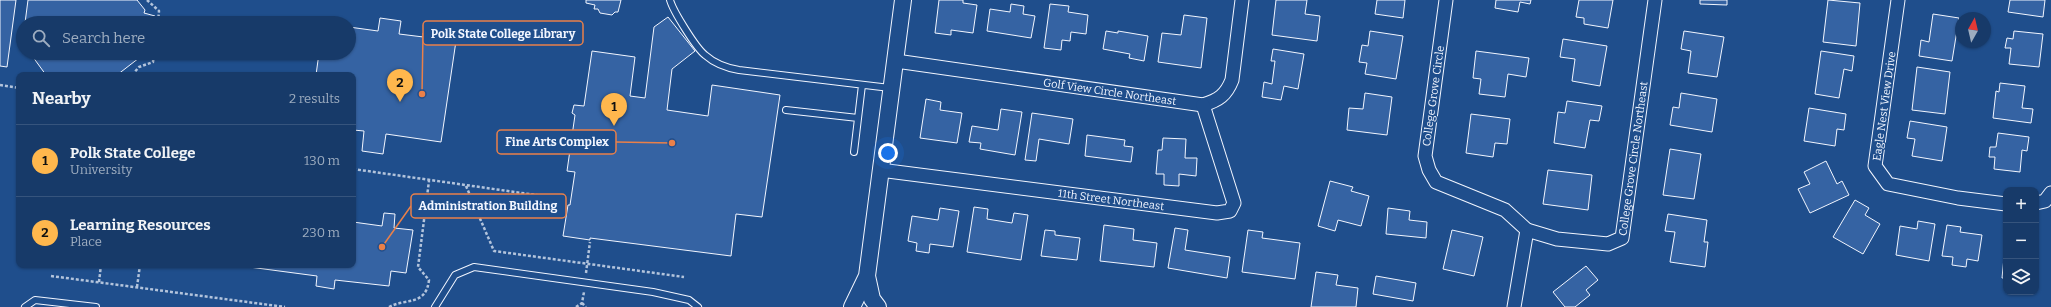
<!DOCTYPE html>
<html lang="en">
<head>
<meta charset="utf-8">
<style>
  :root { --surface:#173a69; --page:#244571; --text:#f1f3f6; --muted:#9eadc0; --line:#36547d; --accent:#ffb74d }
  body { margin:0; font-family:Bitter,serif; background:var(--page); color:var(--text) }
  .controls { position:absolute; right:12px; bottom:12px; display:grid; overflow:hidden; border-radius:8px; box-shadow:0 1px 3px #0004 }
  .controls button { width:36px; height:36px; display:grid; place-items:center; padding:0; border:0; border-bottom:1px solid var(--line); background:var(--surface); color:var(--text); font:20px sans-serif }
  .compass { position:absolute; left:1955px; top:12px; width:36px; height:36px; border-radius:50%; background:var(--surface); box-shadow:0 1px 3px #0004; rotate:8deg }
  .you { position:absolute; left:888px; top:153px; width:14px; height:14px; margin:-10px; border:3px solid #fff; border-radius:50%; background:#1a73e8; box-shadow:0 0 0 6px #1a73e833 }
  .badge { display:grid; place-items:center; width:26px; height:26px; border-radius:50%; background:var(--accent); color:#111; font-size:13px; font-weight:700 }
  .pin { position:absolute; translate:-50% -33px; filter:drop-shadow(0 1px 2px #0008) }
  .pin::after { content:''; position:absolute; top:21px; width:14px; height:12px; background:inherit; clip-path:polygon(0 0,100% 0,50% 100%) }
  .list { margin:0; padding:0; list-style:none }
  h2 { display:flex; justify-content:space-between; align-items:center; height:52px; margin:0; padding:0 16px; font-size:17px }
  h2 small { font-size:13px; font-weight:400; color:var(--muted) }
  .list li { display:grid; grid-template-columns:26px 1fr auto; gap:12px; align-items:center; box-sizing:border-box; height:72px; padding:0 16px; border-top:1px solid var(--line) }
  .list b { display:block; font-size:15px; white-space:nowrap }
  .list p { margin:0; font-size:13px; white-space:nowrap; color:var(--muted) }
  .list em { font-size:13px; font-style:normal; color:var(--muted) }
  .icon { flex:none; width:22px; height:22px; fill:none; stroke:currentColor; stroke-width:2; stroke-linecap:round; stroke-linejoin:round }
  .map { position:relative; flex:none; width:2051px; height:307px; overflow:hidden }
  .search { position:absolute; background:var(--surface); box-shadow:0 1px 3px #0004; left:16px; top:16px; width:340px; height:44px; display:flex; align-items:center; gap:10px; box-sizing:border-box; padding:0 14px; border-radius:22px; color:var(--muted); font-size:15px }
  .panel { position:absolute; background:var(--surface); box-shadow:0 1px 3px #0004; left:16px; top:72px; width:340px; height:196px; border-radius:8px }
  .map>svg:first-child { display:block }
  .building { fill:#3563a3; stroke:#f2f6ff }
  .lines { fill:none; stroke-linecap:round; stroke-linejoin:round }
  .service-casing { stroke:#f2f6ff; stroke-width:8 }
  .minor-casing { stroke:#f2f6ff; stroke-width:15 }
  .tertiary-casing { stroke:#f2f6ff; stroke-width:18 }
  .path { stroke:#b3c4dc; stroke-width:2.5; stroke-dasharray:3 2; stroke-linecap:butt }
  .service { stroke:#1f4e8c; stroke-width:6 }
  .minor { stroke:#1f4e8c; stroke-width:13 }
  .tertiary { stroke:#1f4e8c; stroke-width:16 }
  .labels { text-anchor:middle; stroke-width:3; stroke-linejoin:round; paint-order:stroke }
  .street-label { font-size:11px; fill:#f2f6ff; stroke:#1f4e8c }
  .leader { fill:none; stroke:#ea8049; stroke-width:1.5 }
  .callout-dot { fill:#ea8049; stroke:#1f4e8c; stroke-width:1.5 }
  .callout { fill:#1f4e8c; stroke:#ea8049; stroke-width:1.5 }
  .callout-label { font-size:12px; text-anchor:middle; font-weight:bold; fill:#f2f6ff }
</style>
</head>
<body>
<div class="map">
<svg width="2051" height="307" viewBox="0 0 2051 307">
  <rect width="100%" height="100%" fill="#1f4e8c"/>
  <path class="building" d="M 0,0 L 16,0 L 7,67 L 0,66 Z
    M 28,0 L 137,0 L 145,10 L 144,13 L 155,16 L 154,23 L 25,23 Z
    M 586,0 L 621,0 L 618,12 L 615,12 L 612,15 L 600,13 L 598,9 L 594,9 L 595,5 L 586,3 Z
    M 939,0 L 963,0 L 963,3 L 977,5 L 973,33 L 951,30 L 951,35 L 935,33 Z
    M 1276,0 L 1307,0 L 1305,14 L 1320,16 L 1317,41 L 1272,35 Z
    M 1377,0 L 1405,0 L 1403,18 L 1375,14 Z
    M 1496,0 L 1531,0 L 1530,4 L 1520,2 L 1518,12 L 1495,8 Z
    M 1579,0 L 1613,0 L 1608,28 L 1584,24 L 1584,18 L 1576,17 Z
    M 1700,0 L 1727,0 L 1727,5 L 1700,4 Z
    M 1828,0 L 1860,3 L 1856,46 L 1823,42 Z
    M 2010,0 L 2045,0 L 2043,17 L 2008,12 Z
    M 1011,4 L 1024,6 L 1023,14 L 1035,16 L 1031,38 L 987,31 L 990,9 L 1010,12 Z
    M 1050,4 L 1069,6 L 1068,12 L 1088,15 L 1086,34 L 1071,32 L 1070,41 L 1062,40 L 1061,50 L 1044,48 Z
    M 1933,14 L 1959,18 L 1952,61 L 1919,56 L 1921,40 L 1929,42 Z
    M 1184,15 L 1207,18 L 1201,68 L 1158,62 L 1162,33 L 1181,35 Z
    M 668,17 L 695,51 L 672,69 L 667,110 L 708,116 L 712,85 L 780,95 L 762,217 L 736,214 L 731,256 L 590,238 L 590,240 L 563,236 L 568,205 L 570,205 L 575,172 L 567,171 L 575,115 L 572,113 L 574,105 L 584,106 L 592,51 L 635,57 L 630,96 L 645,98 L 654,27 Z
    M 380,18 L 401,21 L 399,34 L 456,41 L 441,142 L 386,134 L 383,154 L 362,151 L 364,131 L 353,130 L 353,75 L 316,75 L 319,53 L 349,53 L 349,27 L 378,31 Z
    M 1106,31 L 1118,33 L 1118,31 L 1148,36 L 1144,61 L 1129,58 L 1130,54 L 1103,49 Z
    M 1370,31 L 1403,36 L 1396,79 L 1365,74 L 1367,63 L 1359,62 L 1362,45 L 1368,46 Z
    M 1684,31 L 1724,37 L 1717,77 L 1688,73 L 1691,51 L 1681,49 Z
    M 2014,31 L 2043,34 L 2039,67 L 2009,64 L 2011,48 L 2005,48 L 2007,38 L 2013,39 Z
    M 1563,39 L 1607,46 L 1600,86 L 1572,81 L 1575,59 L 1560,57 Z
    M 1273,49 L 1304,54 L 1298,89 L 1284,86 L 1281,100 L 1262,97 L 1264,82 L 1272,84 L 1275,61 L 1271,61 Z
    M 1476,51 L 1529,58 L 1526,77 L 1508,74 L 1505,97 L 1479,94 L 1481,79 L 1473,78 Z
    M 1821,51 L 1854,56 L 1852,71 L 1844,69 L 1839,98 L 1815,94 Z
    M 30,53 L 151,53 L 139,55 L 139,58 L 117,75 L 46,75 Z
    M 1917,67 L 1950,72 L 1945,114 L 1912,110 Z
    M 2000,83 L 2025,86 L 2022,108 L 2033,109 L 2031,123 L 1993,118 L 1996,91 L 1999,92 Z
    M 1365,93 L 1392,97 L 1387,135 L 1347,130 L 1349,108 L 1363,109 Z
    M 1681,93 L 1717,99 L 1712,132 L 1670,125 L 1673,107 L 1679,108 Z
    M 926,99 L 941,102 L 940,110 L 962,113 L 957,143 L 920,138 Z
    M 1567,101 L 1602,106 L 1599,121 L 1590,120 L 1585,148 L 1554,143 L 1558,112 L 1565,113 Z
    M 1809,108 L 1846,114 L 1844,130 L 1837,129 L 1835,146 L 1804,141 Z
    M 1001,109 L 1022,112 L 1015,155 L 980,149 L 981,143 L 969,142 L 972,126 L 998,130 Z
    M 1032,113 L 1073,119 L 1069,144 L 1039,139 L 1036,161 L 1025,160 Z
    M 1471,114 L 1510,119 L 1507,144 L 1495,143 L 1493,157 L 1466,153 Z
    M 1910,121 L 1947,127 L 1942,161 L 1912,156 L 1915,139 L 1907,138 Z
    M 1998,133 L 2029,137 L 2027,151 L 2022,150 L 2020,172 L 1994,169 L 1995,157 L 1989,157 L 1990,147 L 1996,147 Z
    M 1087,135 L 1125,140 L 1124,146 L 1133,147 L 1131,162 L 1085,156 Z
    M 1163,138 L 1186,139 L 1185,158 L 1197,158 L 1196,176 L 1179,174 L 1179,186 L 1164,185 L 1164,174 L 1156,174 L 1158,150 L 1162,150 Z
    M 1670,149 L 1701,154 L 1694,199 L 1663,195 Z
    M 1826,161 L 1837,184 L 1842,181 L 1849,195 L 1810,213 L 1798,189 L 1810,184 L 1804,172 Z
    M 1548,170 L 1592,175 L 1588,210 L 1543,204 Z
    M 1330,181 L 1353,187 L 1351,191 L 1369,196 L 1361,226 L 1338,220 L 1335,231 L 1318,226 Z
    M 1855,200 L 1869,208 L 1865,215 L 1880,224 L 1863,254 L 1833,237 Z
    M 974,207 L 988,209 L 987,219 L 1012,223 L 1014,213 L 1028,215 L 1021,260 L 967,252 Z
    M 940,208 L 959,211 L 953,247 L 930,244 L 929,253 L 916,251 L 917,243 L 908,241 L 912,216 L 938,220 Z
    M 1388,208 L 1410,211 L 1409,220 L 1427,222 L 1426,238 L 1386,234 Z
    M 384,213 L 395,214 L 394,228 L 413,230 L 406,273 L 391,271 L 389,286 L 335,280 L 334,289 L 316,286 L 317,276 L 249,267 L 249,265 L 353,265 L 353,222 L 382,226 Z
    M 1668,214 L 1707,220 L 1704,242 L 1708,242 L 1705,267 L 1670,262 L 1675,232 L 1665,231 Z
    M 1918,221 L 1935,224 L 1929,261 L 1896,255 L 1900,226 L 1917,229 Z
    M 1104,225 L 1134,229 L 1133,240 L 1157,243 L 1154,267 L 1100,261 Z
    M 1947,225 L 1961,227 L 1960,232 L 1982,235 L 1978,261 L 1967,259 L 1966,267 L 1952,265 L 1953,257 L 1942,256 Z
    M 1175,228 L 1188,230 L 1185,250 L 1230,257 L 1227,278 L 1168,268 Z
    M 1045,230 L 1055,231 L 1055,235 L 1080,238 L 1077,260 L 1041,256 Z
    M 1248,230 L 1263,232 L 1262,238 L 1300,243 L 1295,279 L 1242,272 Z
    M 1452,230 L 1483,237 L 1474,276 L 1443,269 Z
    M 2006,237 L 2006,278 L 2002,278 Z
    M 1586,266 L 1598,280 L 1586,290 L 1590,295 L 1575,307 L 1565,307 L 1553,292 Z
    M 1316,272 L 1338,275 L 1336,285 L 1358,288 L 1356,307 L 1311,307 Z
    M 1376,276 L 1416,283 L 1413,301 L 1373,294 Z"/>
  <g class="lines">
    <g class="service-casing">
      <path id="service" d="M 670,0 C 673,11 696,48 705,55 C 714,63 727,68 739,70 L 890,88
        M 786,110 L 858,118
        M 854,152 L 862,85
        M 25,307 L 35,300 L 96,307
        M 435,307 L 455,275 L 474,267 L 653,292 L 689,300 L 698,307"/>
    </g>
    <g class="minor-casing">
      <g id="minor">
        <path id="s1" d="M 1446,0 L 1425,156 L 1429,170 L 1436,182 L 1505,210 L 1527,230 L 1557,239 L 1608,244 L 1622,238 L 1655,0"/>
        <path d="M 1898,0 L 1875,166 L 1888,184 L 1958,198 L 2006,204"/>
        <path id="s2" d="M 896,61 L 1203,105 C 1219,100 1226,95 1232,80 L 1242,0"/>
        <path id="s3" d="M 880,170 L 1217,213 L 1230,211 L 1234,203 L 1203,105"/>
        <path d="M 2036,203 L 2045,201 L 2051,193"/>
        <path d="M 1514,307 L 1527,230"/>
      </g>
    </g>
    <g class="tertiary-casing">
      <path id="tertiary" d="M 867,276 L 872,299 L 878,307
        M 852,307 L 867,276 L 903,0"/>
    </g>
    <path class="path" d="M 147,0 L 159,11 L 158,23
      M 292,53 L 305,55
      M 132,75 L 139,67 L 153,62 L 154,53
      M 0,85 L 19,88
      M 353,169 L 564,199
      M 466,186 L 494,251 L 684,277
      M 586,273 L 590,242
      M 51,276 L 285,307
      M 99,282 L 101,265
      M 137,287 L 140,265
      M 582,303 L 586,307
      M 389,307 C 406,298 426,306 429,280 L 418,267 L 429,181
      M 576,307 L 582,303 L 584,292"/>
    <use href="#service" class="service"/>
    <use href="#minor" class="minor"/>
    <use href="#tertiary" class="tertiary"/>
  </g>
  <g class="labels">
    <g class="street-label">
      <text dy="4" stroke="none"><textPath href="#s2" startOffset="216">Golf View Circle Northeast</textPath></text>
      <text transform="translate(1433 96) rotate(-82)" y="4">College Grove Circle</text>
      <text transform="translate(1884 106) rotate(-82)" y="4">Eagle Nest View Drive</text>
      <text dy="4" stroke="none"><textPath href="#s1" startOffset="468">College Grove Circle Northeast</textPath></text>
      <text dy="4" stroke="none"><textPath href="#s3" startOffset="233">11th Street Northeast</textPath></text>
    </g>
  </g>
  <path class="leader" d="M422 94L423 33M672 143L616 142M382 247L411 206"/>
  <g class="callout-dot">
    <circle cx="422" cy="94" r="4"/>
    <circle cx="672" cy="143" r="4"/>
    <circle cx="382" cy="247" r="4"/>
  </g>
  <g class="callout">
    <rect x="423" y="21" width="160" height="24" rx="4"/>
    <rect x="497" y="130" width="119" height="24" rx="4"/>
    <rect x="411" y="194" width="155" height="24" rx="4"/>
  </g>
  <g class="callout-label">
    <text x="503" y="38">Polk State College Library</text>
    <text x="557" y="146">Fine Arts Complex</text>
    <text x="488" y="210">Administration Building</text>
  </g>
</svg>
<div class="controls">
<button>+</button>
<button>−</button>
<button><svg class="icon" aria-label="layers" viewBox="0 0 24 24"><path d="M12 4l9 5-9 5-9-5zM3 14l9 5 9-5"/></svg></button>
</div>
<svg class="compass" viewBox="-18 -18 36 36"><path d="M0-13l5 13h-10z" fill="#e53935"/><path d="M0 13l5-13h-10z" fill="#9eadc0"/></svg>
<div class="you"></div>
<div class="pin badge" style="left:614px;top:126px">1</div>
<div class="pin badge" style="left:400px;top:102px">2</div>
<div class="search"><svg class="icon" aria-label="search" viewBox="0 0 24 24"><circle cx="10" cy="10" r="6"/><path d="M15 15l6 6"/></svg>Search here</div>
<section class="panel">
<h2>Nearby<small>2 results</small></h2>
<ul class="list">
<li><span class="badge">1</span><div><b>Polk State College</b><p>University</p></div><em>130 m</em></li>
<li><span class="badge">2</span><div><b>Learning Resources</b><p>Place</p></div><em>230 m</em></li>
</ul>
</section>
</div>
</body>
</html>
